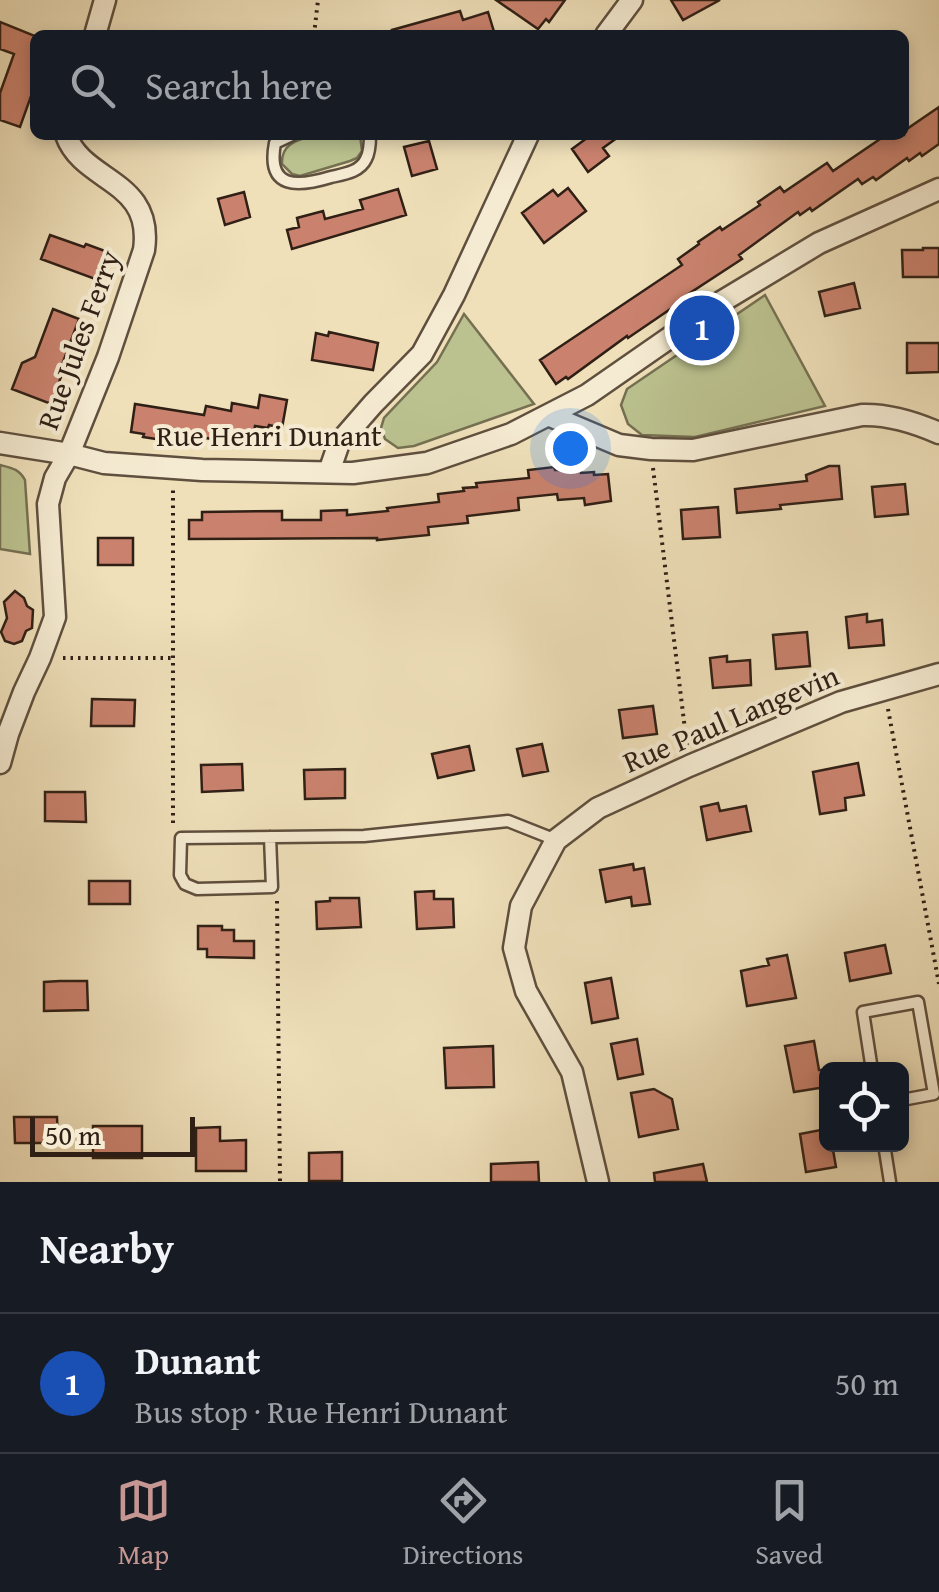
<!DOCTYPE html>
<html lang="en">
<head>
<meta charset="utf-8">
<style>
  :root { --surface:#171b24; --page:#20242c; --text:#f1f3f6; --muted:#9ea1a6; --line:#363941; --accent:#c59692 }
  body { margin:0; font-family:"Gentium Book Plus",serif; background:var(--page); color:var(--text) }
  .controls { position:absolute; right:30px; bottom:30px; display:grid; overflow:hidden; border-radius:15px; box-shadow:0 5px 15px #0003 }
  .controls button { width:90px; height:90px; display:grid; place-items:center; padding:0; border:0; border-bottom:2px solid var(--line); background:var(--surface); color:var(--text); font:50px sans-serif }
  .scale { position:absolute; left:30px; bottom:25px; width:165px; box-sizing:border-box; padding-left:10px; border:5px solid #2f1f15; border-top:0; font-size:28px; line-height:35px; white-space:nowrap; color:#2f1f15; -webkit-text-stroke:8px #f5ebd2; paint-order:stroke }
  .you { position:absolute; left:570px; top:448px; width:35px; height:35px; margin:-25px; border:8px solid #fff; border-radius:50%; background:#1a73e8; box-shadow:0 0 0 15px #1a73e833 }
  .badge { display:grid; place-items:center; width:65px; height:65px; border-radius:50%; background:var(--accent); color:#fff; font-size:32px; font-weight:700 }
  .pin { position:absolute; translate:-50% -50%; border:5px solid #fff; box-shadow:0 2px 10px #0006 }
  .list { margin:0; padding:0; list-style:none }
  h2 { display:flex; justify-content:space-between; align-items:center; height:130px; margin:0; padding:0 40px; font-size:42px }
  h2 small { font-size:32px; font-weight:400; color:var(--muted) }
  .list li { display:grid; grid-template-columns:65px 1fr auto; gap:30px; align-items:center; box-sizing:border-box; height:140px; padding:0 40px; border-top:2px solid var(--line) }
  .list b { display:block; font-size:38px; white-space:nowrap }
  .list p { margin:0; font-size:32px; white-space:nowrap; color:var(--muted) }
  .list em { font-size:32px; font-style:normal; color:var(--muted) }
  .icon { flex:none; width:55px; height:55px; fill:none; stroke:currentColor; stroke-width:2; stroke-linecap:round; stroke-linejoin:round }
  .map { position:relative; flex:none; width:939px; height:1182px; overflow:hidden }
  .search { position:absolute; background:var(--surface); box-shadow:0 5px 15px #0003; left:30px; right:30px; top:30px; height:110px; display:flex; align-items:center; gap:25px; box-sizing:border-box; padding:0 35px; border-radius:15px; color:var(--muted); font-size:38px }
  .sheet { height:270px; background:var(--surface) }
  nav { display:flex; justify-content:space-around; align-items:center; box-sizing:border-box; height:140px; border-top:2px solid var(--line); background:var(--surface); font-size:28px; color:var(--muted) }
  nav a { display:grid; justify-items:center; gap:5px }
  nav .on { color:var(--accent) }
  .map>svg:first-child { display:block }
  .green { fill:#bbc28f; stroke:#757052; stroke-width:2.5 }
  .building { fill:#ca826e; stroke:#2f1f15; stroke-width:2.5 }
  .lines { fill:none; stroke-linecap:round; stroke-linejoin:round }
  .service-casing { stroke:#5f4f3e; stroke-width:15 }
  .minor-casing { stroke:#5f4f3e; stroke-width:25 }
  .path { stroke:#2f1f15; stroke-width:4; stroke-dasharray:2.5 5; stroke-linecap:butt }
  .service { stroke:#f5ebd2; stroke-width:10 }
  .minor { stroke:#f5ebd2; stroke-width:20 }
  .labels { text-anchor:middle; stroke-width:8; stroke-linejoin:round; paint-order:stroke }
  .street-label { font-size:30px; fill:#2f1f15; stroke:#f5ebd2 }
</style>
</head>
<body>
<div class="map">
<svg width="939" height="1182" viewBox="0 0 939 1182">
  <rect width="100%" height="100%" fill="#efe0ba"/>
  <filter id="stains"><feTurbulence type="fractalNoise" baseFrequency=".002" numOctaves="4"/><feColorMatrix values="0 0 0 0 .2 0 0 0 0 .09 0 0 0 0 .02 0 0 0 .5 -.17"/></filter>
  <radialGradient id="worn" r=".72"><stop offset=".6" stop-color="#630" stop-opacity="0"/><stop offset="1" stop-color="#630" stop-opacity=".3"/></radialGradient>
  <path class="green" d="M 315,135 L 360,135 L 362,151 L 357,158 L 350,161 L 300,176 L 292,174 L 282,164 C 281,143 298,140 315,135 Z
    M 765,295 L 825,406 L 695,437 L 642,435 L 628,424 L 621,405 L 627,389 Z
    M 464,314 L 534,404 L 414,446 L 398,448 L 385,439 L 381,428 L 384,418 L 437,362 Z
    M 0,465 C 12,468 19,469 25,480 L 30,554 L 0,549 Z"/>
  <path class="building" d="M 496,0 L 565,0 L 549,22 L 546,19 L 538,29 Z
    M 671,0 L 720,0 L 683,20 Z
    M 460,11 L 463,20 L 488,12 L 495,35 L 393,35 L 392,30 Z
    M 0,22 L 35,36 L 35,85 L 20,127 L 0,120 L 0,93 L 14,54 L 0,49 Z
    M 939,107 L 939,144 L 922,156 L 920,153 L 909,161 L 907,158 L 876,180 L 873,177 L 862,184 L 858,179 L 812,211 L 810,208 L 800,215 L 798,212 L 739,255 L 742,259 L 687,295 L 688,297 L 628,338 L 627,336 L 568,379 L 566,377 L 556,384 L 540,360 L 682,265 L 678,259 L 699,244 L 698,242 L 720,227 L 722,230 L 760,205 L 758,202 L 780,187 L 784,192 L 827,163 L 833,171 L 886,135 L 904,135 L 904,131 Z
    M 591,135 L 621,135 L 603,148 L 609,156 L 588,172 L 572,149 Z
    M 429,141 L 437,169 L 412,176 L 404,147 Z
    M 568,188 L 586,211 L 544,243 L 522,213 L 553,190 L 558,196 Z
    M 398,189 L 406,215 L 292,249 L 287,230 L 299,227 L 297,218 L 323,211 L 325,219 L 363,209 L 360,200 Z
    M 244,192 L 250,217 L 225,225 L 218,199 Z
    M 50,235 L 84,247 L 86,244 L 105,251 L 95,279 L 41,259 Z
    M 923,248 L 939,248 L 939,277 L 903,277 L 902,250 L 923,250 Z
    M 854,283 L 860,308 L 825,316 L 819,292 Z
    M 53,309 L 79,319 L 59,373 L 62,374 L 51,404 L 12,389 L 22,363 L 35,357 Z
    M 329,332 L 378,343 L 373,370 L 312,360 L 316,333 L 328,336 Z
    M 907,343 L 939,343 L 939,372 L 907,373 Z
    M 260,395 L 287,400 L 282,428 L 269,425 L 268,428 L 255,426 L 253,436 L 240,434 L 240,437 L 227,435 L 226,439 L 214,436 L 213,439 L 184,435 L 183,441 L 169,438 L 169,441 L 143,437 L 144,434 L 131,432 L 135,404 L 204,415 L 206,406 L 231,411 L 232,403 L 258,408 Z
    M 829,466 L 839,466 L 842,499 L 780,505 L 781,509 L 737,513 L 735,489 L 807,481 L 806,475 Z
    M 554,467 L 555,470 L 581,470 L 581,473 L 594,472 L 594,475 L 608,474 L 611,501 L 585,505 L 584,498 L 558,500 L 557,494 L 518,498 L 519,510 L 467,516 L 468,523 L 428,527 L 429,535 L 377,540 L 377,538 L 189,539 L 189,520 L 202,520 L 202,512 L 282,511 L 282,520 L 321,520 L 321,511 L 347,510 L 347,515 L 388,511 L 387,508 L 439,502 L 438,494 L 464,491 L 463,488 L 477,487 L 476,483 L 529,478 L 528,470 Z
    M 905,484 L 908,514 L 875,517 L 872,487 Z
    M 718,507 L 720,537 L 683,539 L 681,510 Z
    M 98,538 L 133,538 L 133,565 L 98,565 Z
    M 15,591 L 24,598 L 27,606 L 33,610 L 32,628 L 26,631 L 22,641 L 14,644 L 5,641 L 1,632 L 7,618 L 4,602 Z
    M 867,614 L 867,622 L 882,620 L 884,645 L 849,648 L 846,617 Z
    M 807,632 L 810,666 L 776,669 L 773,635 Z
    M 727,656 L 727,662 L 750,660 L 751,685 L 713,688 L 710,658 Z
    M 92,699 L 135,700 L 134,726 L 91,726 Z
    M 653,706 L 657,734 L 623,738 L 619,710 Z
    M 542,744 L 548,771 L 523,776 L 517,749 Z
    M 469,746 L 474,770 L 438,778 L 432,754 Z
    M 858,763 L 864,795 L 845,798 L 846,810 L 820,814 L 813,772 Z
    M 242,764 L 243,790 L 202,792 L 201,765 Z
    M 345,769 L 345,798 L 305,799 L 304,770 Z
    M 45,792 L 85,792 L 86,822 L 45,821 Z
    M 718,803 L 720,811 L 746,806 L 751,831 L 707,840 L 701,807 Z
    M 633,864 L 634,870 L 644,868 L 650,904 L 632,906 L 631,897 L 606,902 L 600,870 Z
    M 89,881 L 130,881 L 130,904 L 89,904 Z
    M 434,891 L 434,899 L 453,899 L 454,927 L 417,929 L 415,892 Z
    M 330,898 L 359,898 L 361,927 L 317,929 L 316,902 L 330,901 Z
    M 198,926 L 222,926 L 222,930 L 234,930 L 234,941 L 254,941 L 254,958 L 207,957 L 207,949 L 198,949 Z
    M 885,945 L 891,973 L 850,981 L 845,953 Z
    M 787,955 L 796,998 L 747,1006 L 741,971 L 769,965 L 767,959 Z
    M 611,978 L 618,1018 L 592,1023 L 585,983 Z
    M 60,981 L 87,981 L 88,1010 L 44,1011 L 44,982 Z
    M 637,1039 L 643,1074 L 618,1079 L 611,1044 Z
    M 814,1041 L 819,1070 L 824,1070 L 826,1087 L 794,1092 L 785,1046 Z
    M 493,1046 L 494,1087 L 446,1088 L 444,1048 Z
    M 654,1089 L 672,1099 L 678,1129 L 639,1137 L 631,1093 Z
    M 14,1117 L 57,1117 L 58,1143 L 15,1143 Z
    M 93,1126 L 142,1126 L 142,1158 L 93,1158 Z
    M 220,1127 L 220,1141 L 246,1140 L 246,1171 L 196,1171 L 196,1128 Z
    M 826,1129 L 826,1144 L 832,1144 L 836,1167 L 806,1172 L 800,1134 Z
    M 342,1152 L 342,1181 L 309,1181 L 309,1153 Z
    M 538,1162 L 539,1182 L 491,1182 L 491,1164 Z
    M 703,1164 L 707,1182 L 655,1182 L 654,1173 Z"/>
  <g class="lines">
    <g class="service-casing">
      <path id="service" d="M 292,135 L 275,143 C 266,190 298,187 331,177 C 344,174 360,172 366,159 C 370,152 370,142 370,135
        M 270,837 L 272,887 L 197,889 L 185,884 L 180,875 L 181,838 L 364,836 L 508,821 L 556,840
        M 872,1070 L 863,1012 L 918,1002 L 934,1094 L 902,1100
        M 884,1144 L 890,1182"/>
    </g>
    <g class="minor-casing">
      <path id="minor" d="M 95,35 L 105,0
        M 606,35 L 632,0
        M 548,415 L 619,445 L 651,449 L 693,450 L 862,415 C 889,414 914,422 939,433
        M 0,443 L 69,454 L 104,463 L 202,470 L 353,473 L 427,463 L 511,434 L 587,395 L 721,302 L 819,243 L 939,189
        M 329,472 L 339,443 L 373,404 L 422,354 L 454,295 L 528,135
        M 0,763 L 8,734 L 24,692 L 40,658 L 55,617 L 48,504 L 55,478 L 69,454 L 108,357 L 144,250 C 154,179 83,183 66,135
        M 598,1182 L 572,1072 L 526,991 L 514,948 L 521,906 L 556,840 L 598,808 L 689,766 L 841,702 L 939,674"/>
    </g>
    <path class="path" d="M 314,35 L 318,0
      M 653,468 L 687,746
      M 63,658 L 173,658
      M 888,709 L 939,984
      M 173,823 L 173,488
      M 277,901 L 280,1182"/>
    <use href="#service" class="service"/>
    <use href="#minor" class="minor"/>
  </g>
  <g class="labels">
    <g class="street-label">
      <text transform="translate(79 340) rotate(-70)" y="10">Rue Jules Ferry</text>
      <text x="269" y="446">Rue Henri Dunant</text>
      <text transform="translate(731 719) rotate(-23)" y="10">Rue Paul Langevin</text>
    </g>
  </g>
  <rect width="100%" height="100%" filter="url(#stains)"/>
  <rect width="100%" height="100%" fill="url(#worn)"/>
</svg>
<div class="controls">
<button><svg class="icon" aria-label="locate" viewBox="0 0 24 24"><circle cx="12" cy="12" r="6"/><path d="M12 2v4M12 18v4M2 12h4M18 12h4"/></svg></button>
</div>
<div class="scale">50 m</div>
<div class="you"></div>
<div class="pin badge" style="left:702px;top:328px;background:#1a4fb4">1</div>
<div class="search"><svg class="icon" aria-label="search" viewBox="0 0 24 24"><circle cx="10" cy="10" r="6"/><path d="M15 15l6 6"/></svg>Search here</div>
</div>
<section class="sheet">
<h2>Nearby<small></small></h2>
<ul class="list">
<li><span class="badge" style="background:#1a4fb4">1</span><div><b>Dunant</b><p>Bus stop · Rue Henri Dunant</p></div><em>50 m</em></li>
</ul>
</section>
<nav>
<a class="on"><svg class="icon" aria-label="map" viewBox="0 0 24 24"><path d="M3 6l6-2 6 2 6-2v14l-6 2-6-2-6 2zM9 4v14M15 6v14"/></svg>Map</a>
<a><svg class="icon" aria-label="directions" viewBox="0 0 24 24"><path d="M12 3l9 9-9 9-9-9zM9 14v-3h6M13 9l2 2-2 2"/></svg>Directions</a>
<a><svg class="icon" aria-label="saved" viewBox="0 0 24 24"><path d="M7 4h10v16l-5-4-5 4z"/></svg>Saved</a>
</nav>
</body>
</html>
